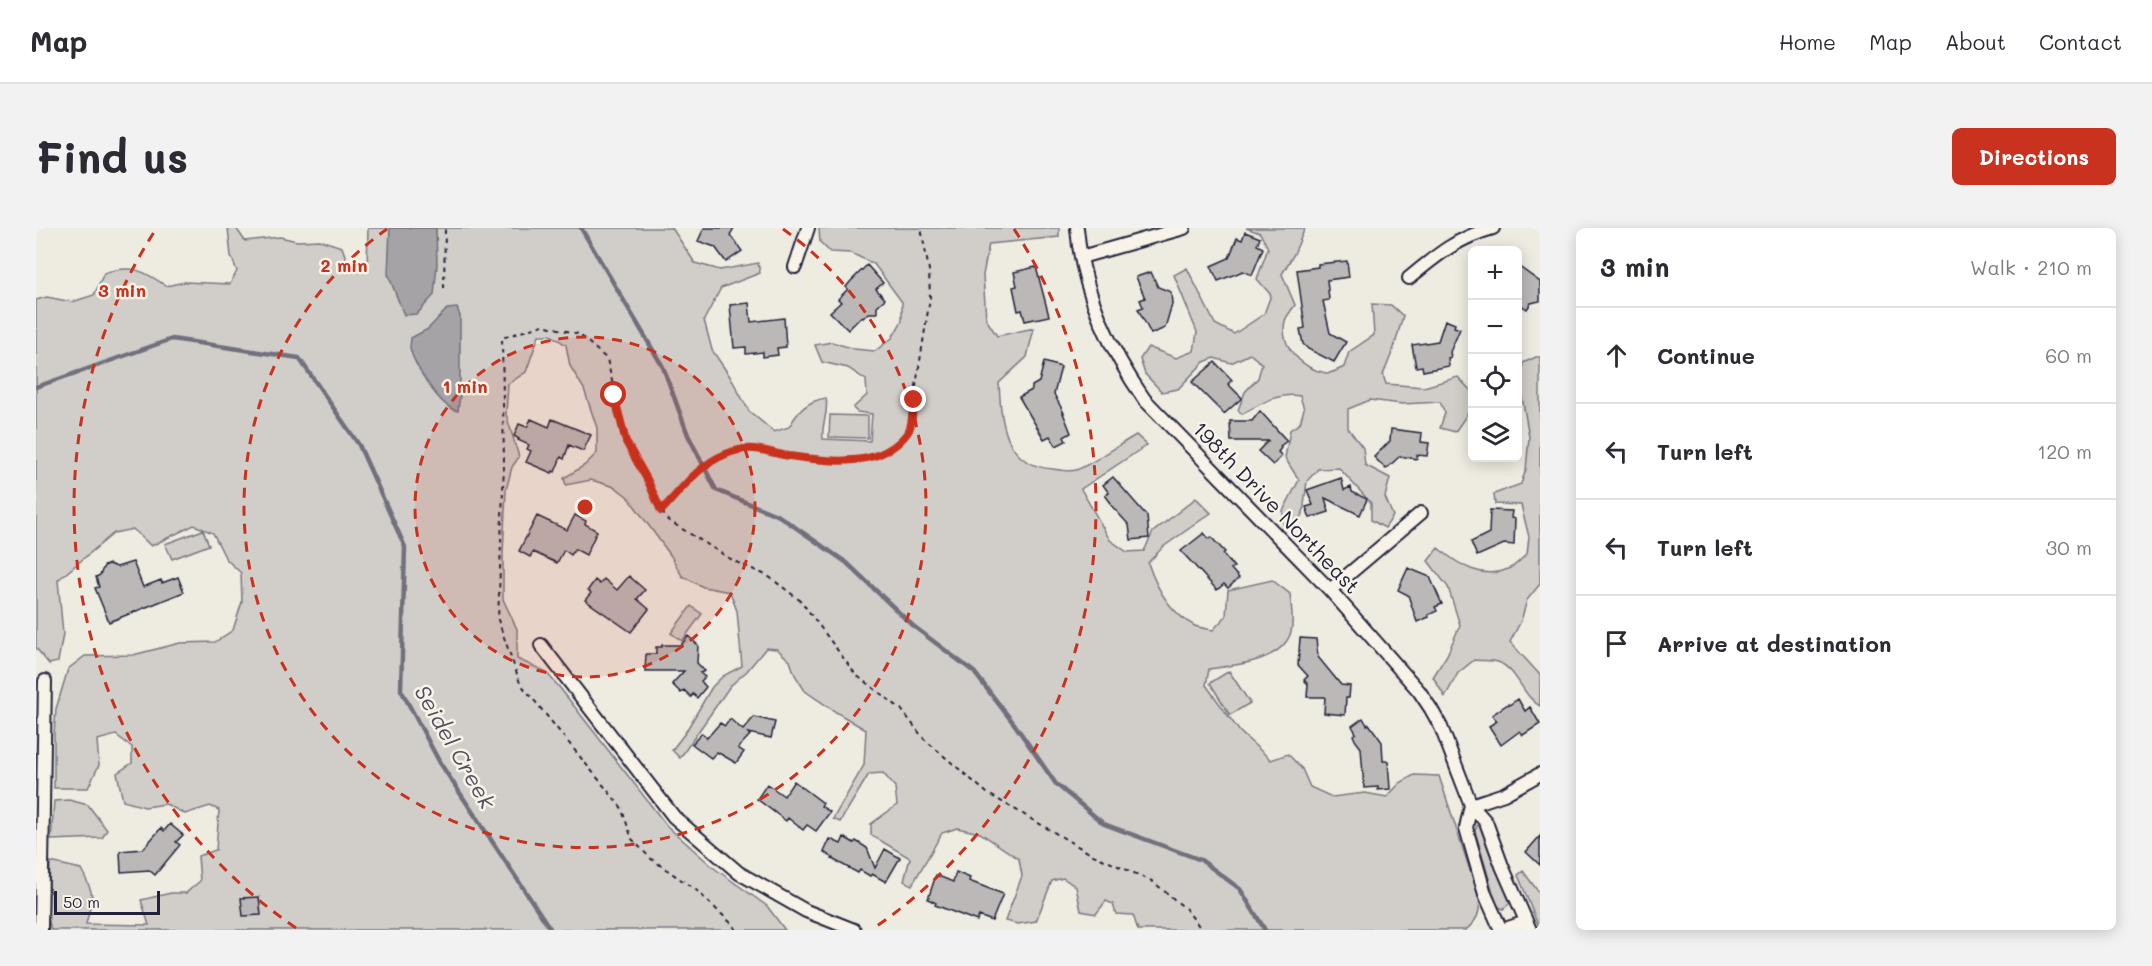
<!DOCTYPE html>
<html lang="en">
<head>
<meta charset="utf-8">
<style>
  :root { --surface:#fff; --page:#f2f2f3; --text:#2b2b33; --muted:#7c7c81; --line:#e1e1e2; --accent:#c8321e }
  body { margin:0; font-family:Mali,sans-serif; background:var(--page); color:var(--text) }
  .controls { position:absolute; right:18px; top:18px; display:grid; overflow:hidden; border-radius:9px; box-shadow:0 3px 15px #0003 }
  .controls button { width:54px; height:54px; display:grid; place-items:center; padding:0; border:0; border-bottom:2px solid var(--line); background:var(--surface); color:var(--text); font:30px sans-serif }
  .scale { position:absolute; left:18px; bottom:15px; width:106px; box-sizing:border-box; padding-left:6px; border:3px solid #22223b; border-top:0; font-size:16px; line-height:21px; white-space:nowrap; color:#22223b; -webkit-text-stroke:4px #f7f3e8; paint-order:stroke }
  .stop { position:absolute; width:18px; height:18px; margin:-14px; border:4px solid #c8321e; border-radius:50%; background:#fff }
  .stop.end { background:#c8321e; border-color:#fff; box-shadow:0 2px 6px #0008 }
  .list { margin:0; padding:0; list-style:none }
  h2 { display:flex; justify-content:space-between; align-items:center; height:78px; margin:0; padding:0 24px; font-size:26px }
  h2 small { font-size:20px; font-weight:400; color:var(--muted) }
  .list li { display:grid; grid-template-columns:39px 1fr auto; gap:18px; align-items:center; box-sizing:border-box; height:96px; padding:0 24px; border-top:2px solid var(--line) }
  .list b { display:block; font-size:22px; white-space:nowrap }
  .list em { font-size:20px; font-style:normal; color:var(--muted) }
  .icon { flex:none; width:33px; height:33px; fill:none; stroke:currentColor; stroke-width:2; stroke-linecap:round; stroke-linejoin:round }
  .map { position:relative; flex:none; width:1504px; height:702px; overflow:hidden; border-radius:9px }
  header { display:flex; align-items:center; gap:36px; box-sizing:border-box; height:84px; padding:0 30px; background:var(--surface); border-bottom:2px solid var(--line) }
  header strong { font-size:28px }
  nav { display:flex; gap:33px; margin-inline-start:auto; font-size:21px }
  .intro { display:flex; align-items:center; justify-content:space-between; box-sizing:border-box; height:144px; padding:0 36px }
  h1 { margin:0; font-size:42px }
  .button { padding:15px 27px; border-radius:9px; background:var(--accent); color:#fff; font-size:21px; font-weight:700 }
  main { display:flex; gap:36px; padding:0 36px }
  aside { flex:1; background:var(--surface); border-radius:9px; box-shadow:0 3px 15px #0003 }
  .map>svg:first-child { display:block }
  .green { fill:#d1cdc9; stroke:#7a7882; stroke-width:1.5 }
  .water { fill:#a6a3a6; stroke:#716f7b; stroke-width:1.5 }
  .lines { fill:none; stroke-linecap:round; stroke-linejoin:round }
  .stream { stroke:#716f7b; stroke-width:4.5 }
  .building { fill:#bbb8b7; stroke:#22223b; stroke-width:1.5 }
  .minor-casing { stroke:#22223b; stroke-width:16 }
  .path { stroke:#22223b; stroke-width:2; stroke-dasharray:4.5 4.5; stroke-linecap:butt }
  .minor { stroke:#f7f3e8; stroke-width:12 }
  .route { stroke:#c8321e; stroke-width:8 }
  .ring { fill:none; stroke:#c8321e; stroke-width:3; stroke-dasharray:10 8 }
  .labels { text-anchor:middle; stroke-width:5; stroke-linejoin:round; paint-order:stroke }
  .street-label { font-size:21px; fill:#22223b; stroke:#f7f3e8 }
  .water-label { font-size:22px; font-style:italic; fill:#504f60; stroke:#f7f3e8 }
  .centre { fill:#c8321e; stroke:#f7f3e8; stroke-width:3 }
  .ring-label { font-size:18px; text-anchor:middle; font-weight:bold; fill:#c8321e; stroke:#f7f3e8; stroke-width:5; stroke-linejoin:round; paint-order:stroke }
</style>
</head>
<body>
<header>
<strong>Map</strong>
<nav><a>Home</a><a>Map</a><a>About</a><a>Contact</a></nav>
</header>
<div class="intro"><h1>Find us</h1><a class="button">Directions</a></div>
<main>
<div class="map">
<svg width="1504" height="702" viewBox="0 0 1504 702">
  <rect width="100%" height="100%" fill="#eeebe1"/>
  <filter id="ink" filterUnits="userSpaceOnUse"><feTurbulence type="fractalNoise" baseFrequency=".0167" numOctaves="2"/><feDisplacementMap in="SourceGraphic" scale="12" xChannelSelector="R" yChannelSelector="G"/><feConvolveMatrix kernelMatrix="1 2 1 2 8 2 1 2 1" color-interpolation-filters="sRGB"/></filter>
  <g filter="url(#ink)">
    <path class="green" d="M 192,0 L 200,0 L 209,13 L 244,9 L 261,13 L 284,12 L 306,19 L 315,44 L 331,43 L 332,0 L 636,0 L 659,35 L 684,42 L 722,35 L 724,45 L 685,60 L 668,92 L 676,122 L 695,150 L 713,183 L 738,204 L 753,199 C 762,183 771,173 790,170 C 793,186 785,195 787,211 L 834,213 L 836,186 L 821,184 L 817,180 L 831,167 L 830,152 L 812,140 L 786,134 L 779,117 L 796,114 L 818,121 L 839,123 L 856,110 L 866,93 L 866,74 L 838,36 L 815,25 L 794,24 L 784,14 L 783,0 L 1023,0 L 1023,9 L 953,16 L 947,47 L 950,91 L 961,108 L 998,100 L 991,129 L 963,155 C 965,194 968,238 1017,241 C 1024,242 1034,244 1040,242 C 1056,236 1084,216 1100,207 L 1111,217 L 1045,261 L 1074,312 L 1091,324 L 1108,323 L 1117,304 L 1160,270 L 1175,285 L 1127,319 L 1112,335 C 1120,359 1134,385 1159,398 C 1164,400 1172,401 1177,402 L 1190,388 L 1192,362 L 1236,352 L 1254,366 C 1255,377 1258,393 1255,404 C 1246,434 1199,437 1173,441 L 1170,457 L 1204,504 L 1235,532 L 1252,526 L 1266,541 L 1274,559 L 1296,569 L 1329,565 L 1351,569 L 1364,555 L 1378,547 L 1403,548 L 1443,670 C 1445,685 1441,692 1430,702 L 1102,702 L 1097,687 L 1080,686 L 1077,676 L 1070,673 L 1060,686 L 1045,683 L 1040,659 L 1027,650 L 1016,653 L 1000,693 L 982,696 L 969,693 L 986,648 L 983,631 L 944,605 L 921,600 L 906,605 L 876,657 L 868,653 L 874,630 L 835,607 L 835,596 L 861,577 L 859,559 L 847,545 L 833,546 L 804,594 L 797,591 L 828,537 L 830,502 L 800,484 L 769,463 L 759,447 L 754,433 L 741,421 L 730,420 L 711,443 L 694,458 L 644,530 L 636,522 L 649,505 L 676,459 L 687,448 L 706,438 L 701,383 L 694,364 L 667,359 L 646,348 L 635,328 L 592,269 L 579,259 L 555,252 L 530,257 L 528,250 L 549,237 L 561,225 L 561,200 L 548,161 L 534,138 L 530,117 L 515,107 L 503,107 L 490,144 L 472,156 L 470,186 L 483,229 L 476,239 L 470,262 L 467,326 L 467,371 L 481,401 L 481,431 L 509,443 L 524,460 L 631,598 L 678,640 L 731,678 L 749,702 L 15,702 L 12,690 L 14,634 L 45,641 C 60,670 57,667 50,696 L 113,697 L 105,672 L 135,665 L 150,665 L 164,653 L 162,628 L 180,622 L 183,582 L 174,578 L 149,586 L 130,576 L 109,579 L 87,573 L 81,545 L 96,535 L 96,519 L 80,507 L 61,512 L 63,537 L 52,560 L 18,560 L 18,505 L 20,481 L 32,441 L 49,428 L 97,427 L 144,415 L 179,414 L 197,402 L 206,374 L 205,345 L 190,331 L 177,305 L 158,297 L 115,318 L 97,301 L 78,305 L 22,352 L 27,406 L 22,434 L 13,436 L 0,420 L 0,72 L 11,69 L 36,74 L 58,67 L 68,45 C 95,36 107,42 130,58 L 149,54 L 194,56 L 201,43 L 195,28 Z
      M 1210,0 L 1269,0 L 1258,26 L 1246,46 L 1259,77 C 1256,82 1250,88 1249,93 C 1243,119 1267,141 1290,145 C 1295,146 1302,142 1308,139 L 1313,124 L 1338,107 L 1336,76 L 1355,77 L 1367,88 L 1358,120 L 1347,147 L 1350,156 L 1388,159 L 1422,149 L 1436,164 L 1434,182 L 1419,204 L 1404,200 L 1409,185 L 1404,174 L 1366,176 L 1334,172 L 1312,181 L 1312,200 L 1327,220 L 1329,237 L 1354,250 L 1349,269 L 1357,288 L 1349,300 L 1335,292 L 1335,275 L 1303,240 L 1282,241 L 1271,253 L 1267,285 L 1257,301 L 1247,296 L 1247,283 L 1263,252 L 1249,230 L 1254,202 L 1264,195 L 1268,181 L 1264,168 C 1243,164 1224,176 1206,186 L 1202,182 L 1209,164 L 1222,150 L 1226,136 L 1214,126 L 1195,135 L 1178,130 L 1168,134 L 1142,161 L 1126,164 L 1109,146 L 1104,131 L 1112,119 L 1140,130 L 1158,123 L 1161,104 L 1138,47 L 1151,40 L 1179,96 L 1198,106 L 1228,86 L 1235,67 L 1221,51 L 1232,20 L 1224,5 Z
      M 1500,129 L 1504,129 L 1504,356 L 1491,372 L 1485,393 L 1474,414 L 1504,447 L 1504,478 C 1486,468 1482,442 1462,434 C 1456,432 1445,433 1438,432 L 1422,445 L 1409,469 L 1397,449 L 1411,427 L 1424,397 L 1412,359 L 1392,333 L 1402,320 C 1423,337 1448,354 1476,339 C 1481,336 1486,330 1491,326 L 1493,309 L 1485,277 L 1459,276 L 1458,266 L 1485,256 L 1490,241 L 1493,209 L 1484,157 L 1487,135 Z
      M 794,187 L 832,188 L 832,210 L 793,209 Z
      M 167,302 L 173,317 L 136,331 L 129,316 Z
      M 655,378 L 666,386 L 646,413 L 635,405 Z
      M 1193,443 L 1214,475 L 1194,487 L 1174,455 Z
      M 33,572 L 52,577 L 71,602 L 66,610 L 15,612 L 18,573 Z
      M 1441,597 L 1444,598 L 1474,671 L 1474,675 L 1467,681 L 1461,678 L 1439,603 Z
      M 1487,643 L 1504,666 L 1504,702 L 1482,647 Z"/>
    <path class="water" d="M 354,0 L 400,0 L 401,36 L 398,67 L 381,86 L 368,87 L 352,46 Z
      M 421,80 L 424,88 L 424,166 L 422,183 C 405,181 376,135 374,119 C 374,116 375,113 375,110 L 392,101 L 411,81 Z"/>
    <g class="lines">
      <path class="stream" d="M 545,0 L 627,139 L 652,207 L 680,262 L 743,288 L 811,335 L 876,397 L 938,444 L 979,497 L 1020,556 L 1068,596 L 1165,632 L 1204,661 L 1229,702
        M 0,159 L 136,111 L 263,130 L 323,217 L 369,319 L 365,462 L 404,535 L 515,702"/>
    </g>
    <path class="building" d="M 668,0 L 698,0 L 694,7 L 706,23 L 690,34 L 679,19 L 662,13 Z
      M 1209,4 L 1224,10 L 1221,17 L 1227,20 L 1216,47 L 1207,43 L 1182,53 L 1175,38 L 1193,30 L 1201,10 L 1206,12 Z
      M 1311,33 L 1313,49 L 1291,52 L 1293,72 L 1287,73 L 1294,105 L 1310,114 L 1298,134 L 1272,121 L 1267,116 L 1264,101 L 1269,100 L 1261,42 L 1282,39 L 1282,36 Z
      M 831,37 L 847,55 L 840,61 L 849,71 L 841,78 L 841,85 L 832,85 L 827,90 L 825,89 L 812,102 L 794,84 L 805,74 L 802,71 L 812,61 L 810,59 L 815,53 Z
      M 1482,38 L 1504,54 L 1504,73 L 1495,75 L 1491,81 L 1482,75 Z
      M 1000,39 L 1013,88 L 989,93 L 986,82 L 982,83 L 977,59 L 981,58 L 978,44 Z
      M 1115,44 L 1122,59 L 1135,64 L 1136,76 L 1129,100 L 1115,106 L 1102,81 L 1107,79 L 1104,72 L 1109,70 L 1100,49 Z
      M 713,75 L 715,94 L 748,90 L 750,119 L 741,120 L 742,127 L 727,129 L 727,124 L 710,126 L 710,119 L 698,120 L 694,77 Z
      M 1409,92 L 1419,96 L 1418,99 L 1424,101 L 1414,124 L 1415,129 L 1412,130 L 1413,138 L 1387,143 L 1386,138 L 1380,139 L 1376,117 L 1402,113 Z
      M 1008,134 L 1025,139 L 1018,166 L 1028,185 L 1027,185 L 1035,205 L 1028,209 L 1030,213 L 1020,218 L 1014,208 L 1008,211 L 983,169 L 996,162 L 996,158 L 1003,154 Z
      M 1179,134 L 1196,152 L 1192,156 L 1206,170 L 1188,186 L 1156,154 Z
      M 1224,183 L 1251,213 L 1244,218 L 1245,220 L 1242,224 L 1246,228 L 1237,237 L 1222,223 L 1232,213 L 1195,213 L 1194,193 L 1216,193 Z
      M 495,191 L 513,199 L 516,191 L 555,207 L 547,223 L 533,217 L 528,231 L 525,229 L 519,244 L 517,243 L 516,245 L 490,234 L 495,223 L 491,221 L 493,217 L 482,212 L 483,211 L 478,208 L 483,196 L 491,199 Z
      M 1355,201 L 1386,205 L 1385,214 L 1393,215 L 1391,228 L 1381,227 L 1381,231 L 1364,228 L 1350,241 L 1338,229 L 1354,213 Z
      M 1077,249 L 1111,288 L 1113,310 L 1095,312 L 1093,297 L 1074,276 L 1075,275 L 1069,267 L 1073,265 L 1067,257 Z
      M 1305,250 L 1308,262 L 1315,259 L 1316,264 L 1331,271 L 1324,287 L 1289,270 L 1293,284 L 1274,290 L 1270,279 L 1277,277 L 1271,262 Z
      M 1454,282 L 1476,283 L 1475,290 L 1479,291 L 1478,317 L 1468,316 L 1441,328 L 1435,314 L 1453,305 Z
      M 539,287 L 550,293 L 549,296 L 561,303 L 550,327 L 539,321 L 535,327 L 528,322 L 521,335 L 497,324 L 494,329 L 483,323 L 501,288 L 531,302 Z
      M 1168,305 L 1173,311 L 1175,309 L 1189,324 L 1187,326 L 1198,339 L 1195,341 L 1203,350 L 1192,360 L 1188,356 L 1181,362 L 1145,323 Z
      M 97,334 L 107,359 L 125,352 L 126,355 L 142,349 L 148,364 L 73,394 L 59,360 L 63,359 L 60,349 L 64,347 L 68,338 L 73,336 L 81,339 Z
      M 1372,340 L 1394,349 L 1406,376 L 1399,379 L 1401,383 L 1392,387 L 1393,389 L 1381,394 L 1372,367 L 1362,362 Z
      M 593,348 L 609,362 L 601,371 L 613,381 L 595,404 L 549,372 L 555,365 L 552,362 L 559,352 L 564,356 L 568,351 L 581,362 Z
      M 652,408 L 662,417 L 661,435 L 669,443 L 664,445 L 669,449 L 665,453 L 670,459 L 661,470 L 657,466 L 655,469 L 648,462 L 645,465 L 636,456 L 648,443 L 609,443 L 610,426 L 620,426 L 620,419 L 626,419 L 626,417 L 645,417 Z
      M 1264,410 L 1280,411 L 1282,429 L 1305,457 L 1314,458 L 1313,470 L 1310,470 L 1309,487 L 1288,485 L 1289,469 L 1271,469 L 1272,456 L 1268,452 L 1272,448 L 1262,437 Z
      M 1482,471 L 1489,483 L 1494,479 L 1504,496 L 1487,507 L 1484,503 L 1465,517 L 1453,498 L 1461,493 L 1456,487 L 1472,476 L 1473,477 Z
      M 718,489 L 739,494 L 735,510 L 712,505 L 714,507 L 702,520 L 708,524 L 700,535 L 681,524 L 675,530 L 656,516 L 666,505 L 671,510 L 684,495 L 689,498 L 694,491 L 707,502 Z
      M 1327,490 L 1331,497 L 1333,496 L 1346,514 L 1347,533 L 1352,533 L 1354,561 L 1342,562 L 1342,559 L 1328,560 L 1325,520 L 1319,512 L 1317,507 L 1320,505 L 1316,498 Z
      M 758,553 L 787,575 L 785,578 L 794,584 L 780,603 L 771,597 L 767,602 L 752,590 L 750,593 L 721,571 L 731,556 L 748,568 Z
      M 134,596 L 147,607 L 140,614 L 144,617 L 119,647 L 113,642 L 85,644 L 84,623 L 107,621 L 125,600 L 128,603 Z
      M 1504,608 L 1504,637 L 1490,624 Z
      M 808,609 L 818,615 L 820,613 L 831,620 L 839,640 L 849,621 L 864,630 L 850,654 L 836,646 L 834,648 L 824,642 L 822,645 L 796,631 L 797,630 L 788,624 L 794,611 L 805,616 Z
      M 920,644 L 934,650 L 933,653 L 967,666 L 956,693 L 943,688 L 941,693 L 899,677 L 900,675 L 892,671 L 900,647 L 917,654 Z
      M 223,669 L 225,687 L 207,688 L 205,670 Z"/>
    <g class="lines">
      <g class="minor-casing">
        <path id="minor" d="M 1041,0 C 1046,63 1073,120 1108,171 L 1294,362 L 1383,463 L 1395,481 L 1405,499 L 1435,577 L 1450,594 L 1466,638 L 1494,702
          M 1045,29 L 1148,0
          M 759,39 L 772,0
          M 1373,50 C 1401,27 1421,10 1457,0
          M 1294,362 L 1385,285
          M 505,417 L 638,589 L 703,645 L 770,683 L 818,702
          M 1435,577 L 1430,600 L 1449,666 L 1465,702
          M 1435,577 L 1468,566 L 1504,546
          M 5,702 L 9,453
          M 1466,702 L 1490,694"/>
      </g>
      <path class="path" d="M 408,60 L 409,0
        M 626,282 L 657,247 L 691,226 L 720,220 L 751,228 L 820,233 L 850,224 L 873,202 L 894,70 L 893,42 L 885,0
        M 700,702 L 696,696 L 660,662 L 614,630 L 596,611 L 585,579 L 484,455 L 462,392 L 468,236 L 466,110 L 507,97 L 543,106 L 571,131 L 590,214 L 612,253 L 630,291 L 698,333 L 732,348 L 765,373 L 820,447 L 865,481 L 888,511 L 951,565 L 1055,626 L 1116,653 L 1150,681 L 1166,702"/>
      <use href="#minor" class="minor"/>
    </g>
  </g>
  <g class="lines" filter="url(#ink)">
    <path class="route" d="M 578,167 L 590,214 L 612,253 L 625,283 C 645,262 662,237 690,226 C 717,215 727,224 753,228 C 792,233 845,242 872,204 C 877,197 876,181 878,172"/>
  </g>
  <circle cx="549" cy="279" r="170" fill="#c8321e" fill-opacity=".12"/>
  <g class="ring">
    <circle cx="549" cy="279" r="170"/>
    <path d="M747 1A341 341 0 1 1 351 1"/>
    <path d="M260 700A511 511 0 0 1 120 1M978 1A511 511 0 0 1 838 700"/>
  </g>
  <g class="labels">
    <g class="street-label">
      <text transform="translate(1240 280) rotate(46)" y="7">198th Drive Northeast</text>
    </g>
    <g class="water-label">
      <text transform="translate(419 519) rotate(60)" y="8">Seidel Creek</text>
    </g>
  </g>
  <circle cx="549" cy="279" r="9" class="centre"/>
  <g class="ring-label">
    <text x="308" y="44">2 min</text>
    <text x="86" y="69">3 min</text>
    <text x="429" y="165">1 min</text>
  </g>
</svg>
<div class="controls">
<button>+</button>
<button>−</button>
<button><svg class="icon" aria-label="locate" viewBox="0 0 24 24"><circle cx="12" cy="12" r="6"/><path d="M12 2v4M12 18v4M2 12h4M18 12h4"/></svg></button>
<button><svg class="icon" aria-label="layers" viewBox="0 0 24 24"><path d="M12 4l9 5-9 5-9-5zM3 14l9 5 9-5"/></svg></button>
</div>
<div class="scale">50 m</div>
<div class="stop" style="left:578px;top:167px"></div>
<div class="stop end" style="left:878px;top:172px"></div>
</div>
<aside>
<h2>3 min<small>Walk · 210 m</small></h2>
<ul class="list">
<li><svg class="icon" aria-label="ahead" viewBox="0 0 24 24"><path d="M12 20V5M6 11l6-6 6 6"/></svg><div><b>Continue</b></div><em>60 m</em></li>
<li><svg class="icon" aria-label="left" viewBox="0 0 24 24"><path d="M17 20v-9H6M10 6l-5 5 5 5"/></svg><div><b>Turn left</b></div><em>120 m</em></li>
<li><svg class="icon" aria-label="left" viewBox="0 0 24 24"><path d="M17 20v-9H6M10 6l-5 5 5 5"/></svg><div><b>Turn left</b></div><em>30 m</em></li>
<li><svg class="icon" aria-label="arrive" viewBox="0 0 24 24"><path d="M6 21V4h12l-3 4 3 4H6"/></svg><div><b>Arrive at destination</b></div></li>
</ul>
</aside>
</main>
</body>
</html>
